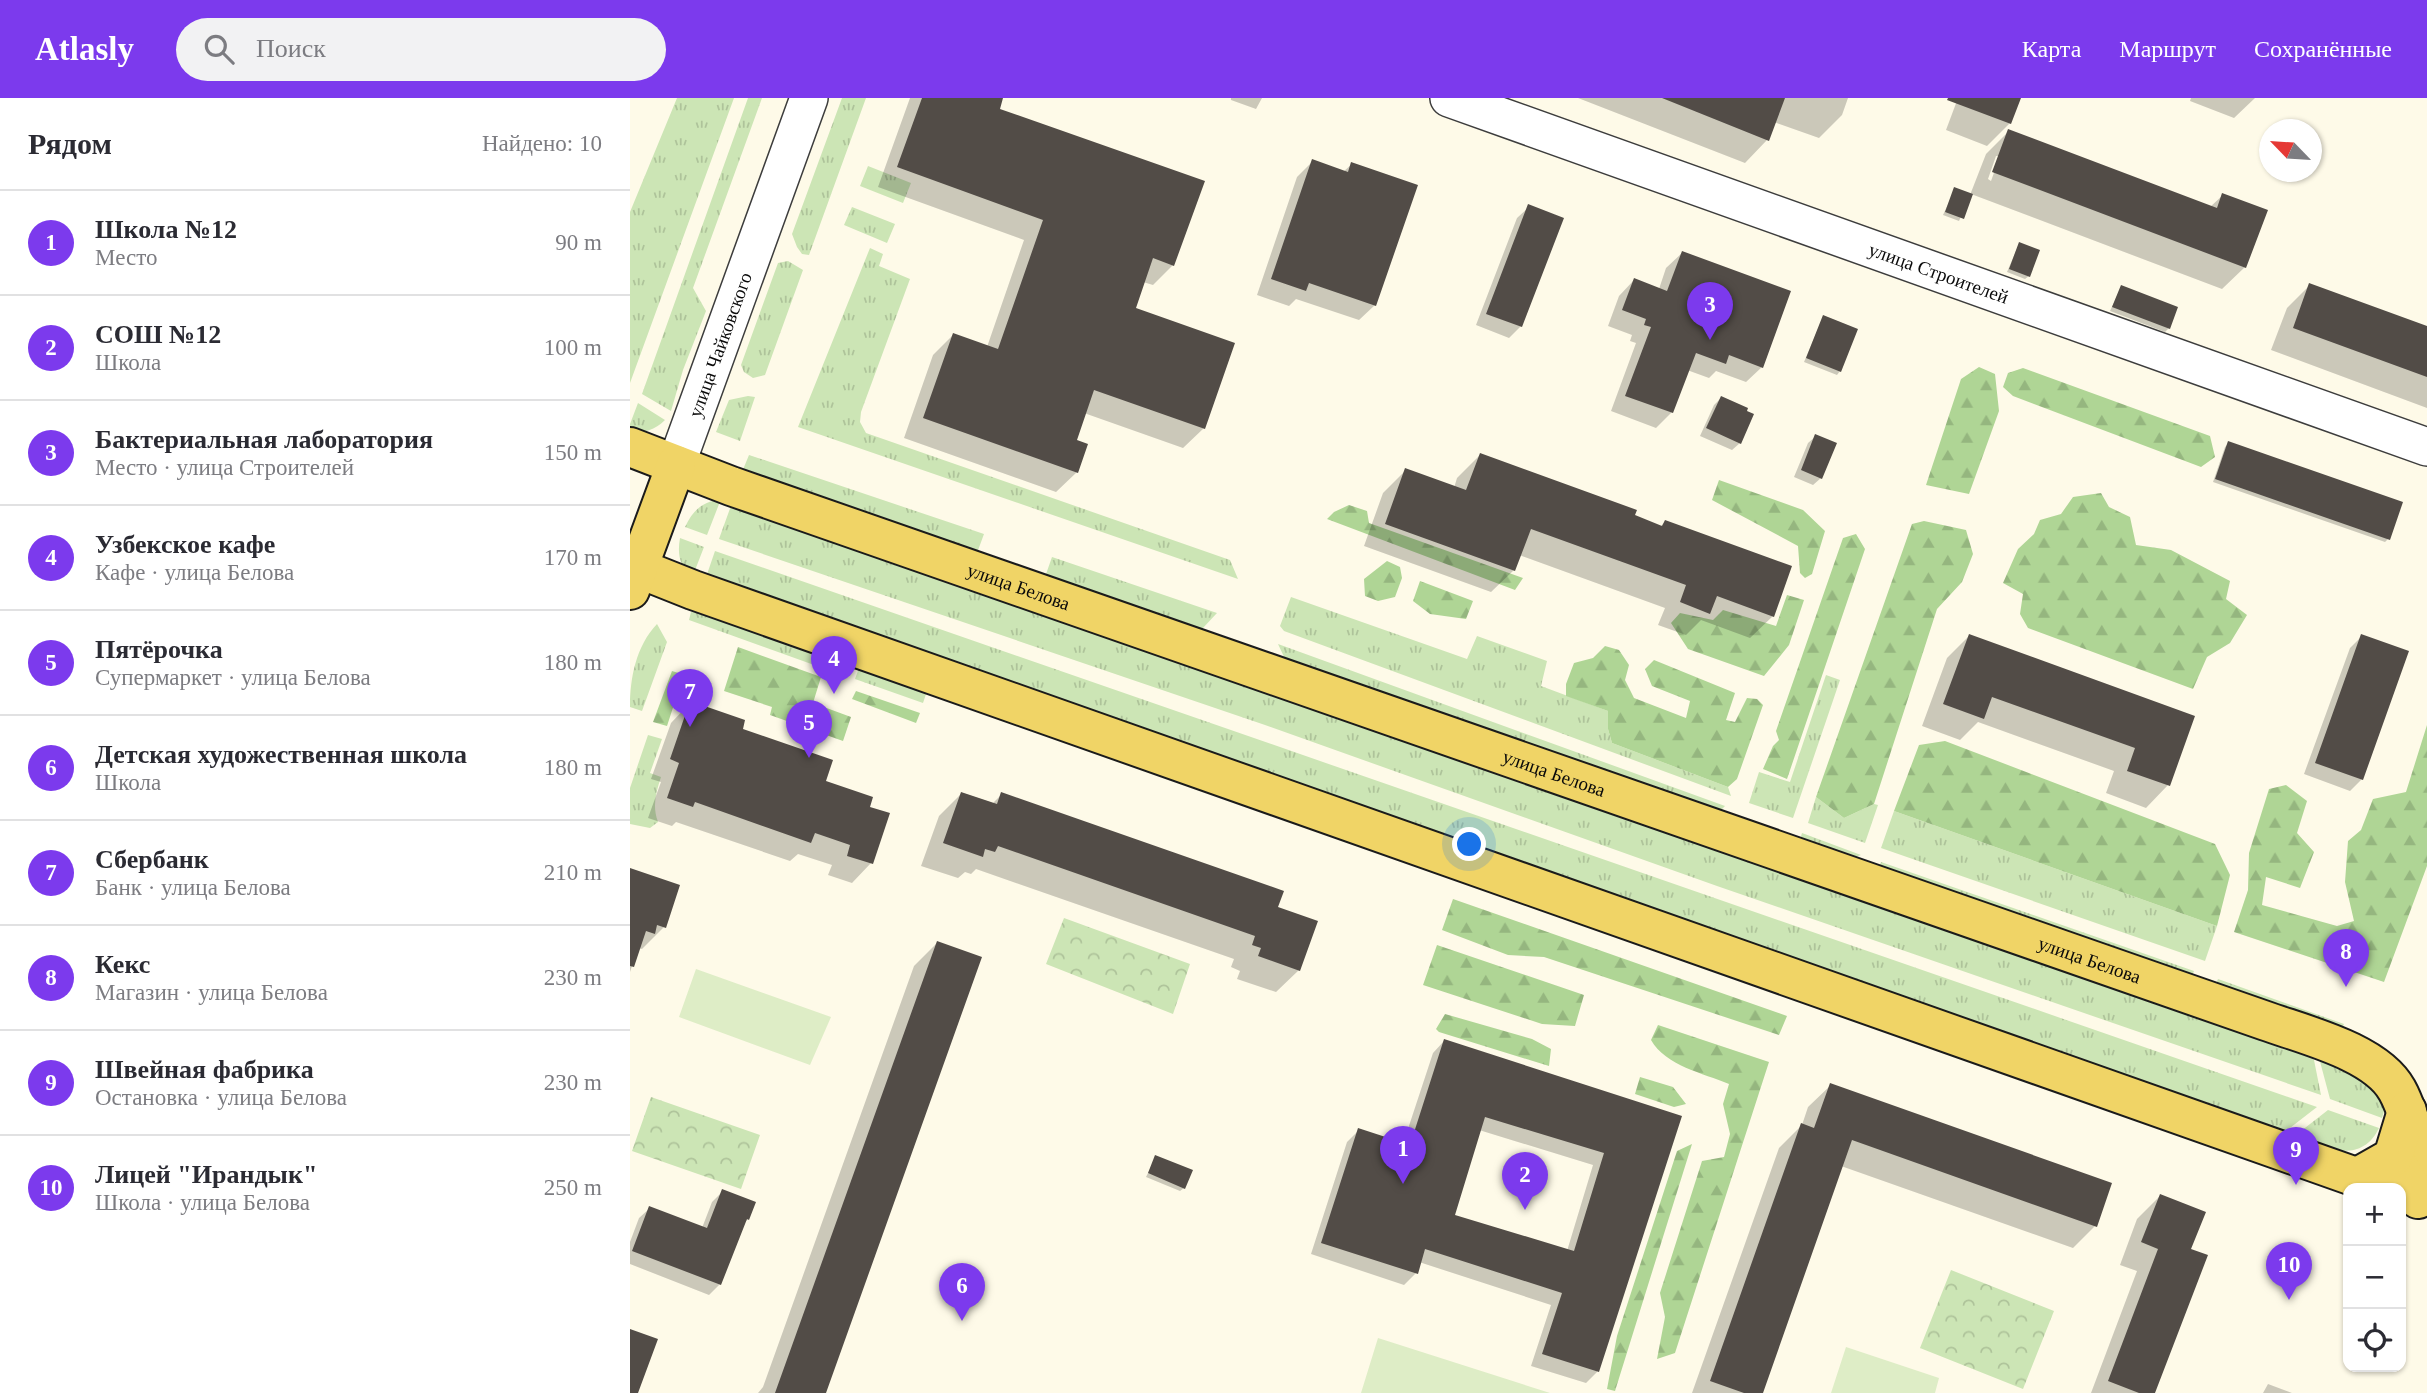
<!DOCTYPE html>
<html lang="ru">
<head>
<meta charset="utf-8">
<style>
  :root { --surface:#fff; --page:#f2f2f3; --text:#2b2b33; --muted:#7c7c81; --line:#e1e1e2; --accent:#7c3aed }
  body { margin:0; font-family:Georgia,serif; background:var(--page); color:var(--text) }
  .controls { position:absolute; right:21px; bottom:21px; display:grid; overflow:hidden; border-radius:14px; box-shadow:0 2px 5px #0004 }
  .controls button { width:63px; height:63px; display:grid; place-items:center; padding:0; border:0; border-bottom:2px solid var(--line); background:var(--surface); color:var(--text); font:35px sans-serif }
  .compass { position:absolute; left:1629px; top:21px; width:63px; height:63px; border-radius:50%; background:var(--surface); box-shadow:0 2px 5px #0004; rotate:295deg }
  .you { position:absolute; left:840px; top:747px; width:24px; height:24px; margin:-18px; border:5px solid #fff; border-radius:50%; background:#1a73e8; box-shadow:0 0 0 10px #1a73e833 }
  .badge { display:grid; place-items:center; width:46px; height:46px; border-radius:50%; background:var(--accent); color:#fff; font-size:23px; font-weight:700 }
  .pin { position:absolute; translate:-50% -58px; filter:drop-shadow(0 2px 4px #0008) }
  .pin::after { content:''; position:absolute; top:37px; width:24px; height:21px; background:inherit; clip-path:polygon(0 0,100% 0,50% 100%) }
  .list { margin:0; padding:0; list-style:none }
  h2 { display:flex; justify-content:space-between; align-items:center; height:91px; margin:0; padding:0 28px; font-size:30px }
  h2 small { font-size:23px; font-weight:400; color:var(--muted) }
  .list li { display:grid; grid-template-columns:46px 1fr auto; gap:21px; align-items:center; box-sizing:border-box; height:105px; padding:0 28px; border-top:2px solid var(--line) }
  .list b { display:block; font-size:26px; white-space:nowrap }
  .list p { margin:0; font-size:23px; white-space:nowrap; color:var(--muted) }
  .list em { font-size:23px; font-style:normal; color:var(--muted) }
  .icon { flex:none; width:38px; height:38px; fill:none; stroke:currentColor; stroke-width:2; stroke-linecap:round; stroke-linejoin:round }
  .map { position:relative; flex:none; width:1797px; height:1295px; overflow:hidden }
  header { display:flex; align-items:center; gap:42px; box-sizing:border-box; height:98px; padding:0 35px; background:var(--accent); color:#fff }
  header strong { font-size:33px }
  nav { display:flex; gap:38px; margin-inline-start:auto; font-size:24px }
  .search { width:490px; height:63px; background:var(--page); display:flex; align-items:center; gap:18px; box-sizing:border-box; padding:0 24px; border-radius:38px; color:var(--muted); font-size:26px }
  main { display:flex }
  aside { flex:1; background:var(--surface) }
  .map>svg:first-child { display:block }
  .grass { fill:url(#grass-tufts) }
  .forest { fill:url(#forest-firs) }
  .park { fill:url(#park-crowns) }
  .pitch { fill:#deedc6 }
  .shadow { fill:#0003; fill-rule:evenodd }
  .building { fill:#524c47; fill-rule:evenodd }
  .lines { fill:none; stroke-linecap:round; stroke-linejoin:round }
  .minor-casing { stroke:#3d3d3d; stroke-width:40 }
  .major-casing { stroke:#1b1b1b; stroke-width:42 }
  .minor { stroke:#fff; stroke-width:37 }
  .major { stroke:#f0d466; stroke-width:38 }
  .labels { text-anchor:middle; stroke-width:7; stroke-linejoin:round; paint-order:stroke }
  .street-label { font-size:19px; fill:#0a0a0a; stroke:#fff }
</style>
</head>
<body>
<header>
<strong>Atlasly</strong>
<div class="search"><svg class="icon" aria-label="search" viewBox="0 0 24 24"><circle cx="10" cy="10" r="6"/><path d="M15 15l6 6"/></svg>Поиск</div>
<nav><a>Карта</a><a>Маршрут</a><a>Сохранённые</a></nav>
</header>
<main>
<aside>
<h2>Рядом<small>Найдено: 10</small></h2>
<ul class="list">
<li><span class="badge">1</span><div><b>Школа №12</b><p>Место</p></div><em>90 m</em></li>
<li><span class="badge">2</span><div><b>СОШ №12</b><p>Школа</p></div><em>100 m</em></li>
<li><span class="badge">3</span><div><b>Бактериальная лаборатория</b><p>Место · улица Строителей</p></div><em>150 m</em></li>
<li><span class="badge">4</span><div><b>Узбекское кафе</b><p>Кафе · улица Белова</p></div><em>170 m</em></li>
<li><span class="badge">5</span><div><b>Пятёрочка</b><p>Супермаркет · улица Белова</p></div><em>180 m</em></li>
<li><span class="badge">6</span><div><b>Детская художественная школа</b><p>Школа</p></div><em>180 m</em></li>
<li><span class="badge">7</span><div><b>Сбербанк</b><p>Банк · улица Белова</p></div><em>210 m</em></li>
<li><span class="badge">8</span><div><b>Кекс</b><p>Магазин · улица Белова</p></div><em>230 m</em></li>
<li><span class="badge">9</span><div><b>Швейная фабрика</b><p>Остановка · улица Белова</p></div><em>230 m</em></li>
<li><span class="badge">10</span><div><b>Лицей &quot;Ирандык&quot;</b><p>Школа · улица Белова</p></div><em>250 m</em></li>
</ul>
</aside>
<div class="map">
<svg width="1797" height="1295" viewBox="0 0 1797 1295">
  <defs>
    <pattern id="grass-tufts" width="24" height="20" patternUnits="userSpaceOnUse" patternTransform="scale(1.75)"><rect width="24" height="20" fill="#cce5b5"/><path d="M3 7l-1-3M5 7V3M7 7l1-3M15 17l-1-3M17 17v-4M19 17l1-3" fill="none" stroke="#aec39a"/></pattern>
    <pattern id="forest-firs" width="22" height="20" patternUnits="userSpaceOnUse" patternTransform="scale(1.75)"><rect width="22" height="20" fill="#afd595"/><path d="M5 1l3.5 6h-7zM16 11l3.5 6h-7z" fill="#95b67f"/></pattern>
    <pattern id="park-crowns" width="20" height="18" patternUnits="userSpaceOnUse" patternTransform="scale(1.75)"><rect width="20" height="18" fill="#cce5b5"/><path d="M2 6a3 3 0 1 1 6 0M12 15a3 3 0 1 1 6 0" fill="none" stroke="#aec39a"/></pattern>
  </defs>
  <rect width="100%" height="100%" fill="#fefae8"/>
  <path class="grass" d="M 47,0 L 104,0 L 0,285 L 0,114 Z
    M 118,0 L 132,0 L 63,190 L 76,213 L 53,272 L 41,313 L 12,296 Z
    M 212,0 L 236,0 L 179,157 L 172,156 L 167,149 L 162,136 Z
    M 238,68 L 281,85 L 273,105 L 230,88 Z
    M 222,109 L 265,126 L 257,145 L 214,127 Z
    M 240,150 L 253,156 L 249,168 L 280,181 L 231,314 L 230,324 L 236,335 L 600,462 L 608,481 L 168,329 Z
    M 158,163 L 173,172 L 135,277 L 123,280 L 114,274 L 111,267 L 148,165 Z
    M 118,298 L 125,299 L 110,343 L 86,334 L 99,302 Z
    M 8,305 L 35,322 C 25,332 14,335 0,335 L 0,326 Z
    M 119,357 L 354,436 L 347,455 L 112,374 Z
    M 91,401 L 77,437 L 55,429 C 63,412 72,404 91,401 Z
    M 102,405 L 1677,951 L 1684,962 L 1691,997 L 1087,788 L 635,627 L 89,441 Z
    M 50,440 L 74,449 L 62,480 C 50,468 47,457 50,440 Z
    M 85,453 L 1687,1009 L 1652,1036 L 74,485 Z
    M 422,459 L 587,515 L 572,531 L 415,479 Z
    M 661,499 L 837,561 L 847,538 L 917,563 L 911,588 L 978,613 L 978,631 L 982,645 L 1098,689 L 1101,698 L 654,533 L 650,528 Z
    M 61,514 L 70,515 L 203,561 L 198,572 L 59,522 Z
    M 27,526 L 37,544 L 12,613 L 0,609 C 0,580 6,548 27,526 Z
    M 648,546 L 1095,708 L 1086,717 L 655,561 Z
    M 229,570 L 297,593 L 293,605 L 225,581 Z
    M 1196,577 L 1210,582 L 1163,720 L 1119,705 L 1129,674 L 1160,684 Z
    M 18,637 L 32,641 L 20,675 L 31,679 C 26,694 22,708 28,724 L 20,730 L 0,726 L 0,690 Z
    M 1186,699 L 1214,720 L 1244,706 L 1248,707 L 1235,745 L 1178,725 Z
    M 1264,713 L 1587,828 L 1575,863 L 1251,750 Z
    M 1172,735 L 1231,757 L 1217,762 L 1169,745 Z
    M 1251,764 L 1564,873 L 1561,880 L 1248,772 Z
    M 1588,881 L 1714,926 L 1711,933 L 1585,888 Z
    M 1688,956 L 1747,989 L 1755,1010 L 1752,1020 L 1700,1001 Z
    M 1698,1012 L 1749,1030 C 1731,1068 1693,1049 1662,1040 Z"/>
  <path class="forest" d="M 1349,269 L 1365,276 L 1369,313 L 1339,396 L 1296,387 L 1331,281 Z
    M 1393,270 L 1580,338 L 1585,359 L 1571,369 L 1383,298 L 1373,289 L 1378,275 Z
    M 1089,382 L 1173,412 L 1195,433 L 1182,476 L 1175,480 L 1170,475 L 1168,448 L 1082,402 Z
    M 1471,395 L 1479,409 L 1500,419 L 1506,447 L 1541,452 L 1600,483 L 1596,501 L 1617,517 L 1600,545 L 1577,559 L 1563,591 L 1398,530 L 1390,516 L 1393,496 L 1373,485 L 1388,451 L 1404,436 L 1410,422 L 1431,416 L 1443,399 Z
    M 719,407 L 737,413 L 739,425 L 893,480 L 885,492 L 697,421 L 704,414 Z
    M 1294,423 L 1336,432 L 1343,456 L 1332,484 L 1307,511 L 1244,706 L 1214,720 L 1186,699 L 1282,426 Z
    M 1226,436 L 1235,451 L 1157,681 L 1133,671 L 1143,648 L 1149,642 L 1146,633 L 1213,440 Z
    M 757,463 L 770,469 L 772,480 L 765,499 L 748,503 L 735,498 L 734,481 Z
    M 790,483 L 843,503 L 836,521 L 800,516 L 783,503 Z
    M 1157,497 L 1174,502 L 1159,547 L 1134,578 L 1058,551 L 1041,525 L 1050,515 L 1083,522 L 1093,512 L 1146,528 Z
    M 975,548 L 989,552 L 999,567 L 995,582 L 1004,600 L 1056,620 L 1060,603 L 1022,588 L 1015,571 L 1024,562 L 1105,595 L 1096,622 L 1105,624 L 1117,600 L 1127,601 L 1133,607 L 1107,681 L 1098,689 L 982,645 L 978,631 L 978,613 L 936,598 L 936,586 L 944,565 L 963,560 Z
    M 108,549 L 191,579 L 183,605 L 221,619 L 213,643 L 140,617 L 142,609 L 94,593 Z
    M 42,573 L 58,578 L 50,588 L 37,628 L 23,624 Z
    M 226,593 L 290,615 L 286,625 L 222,601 Z
    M 1797,627 L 1797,768 L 1754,884 L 1604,834 L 1618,792 L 1619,755 L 1639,691 L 1656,687 L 1677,703 L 1667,735 L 1684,754 L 1670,790 L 1636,779 L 1632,807 L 1707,828 L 1724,823 L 1715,784 L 1718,743 L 1731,732 L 1743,701 L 1776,694 Z
    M 1315,643 L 1585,746 L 1600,777 L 1587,828 L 1264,713 L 1289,647 Z
    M 823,801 L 1157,918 L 1149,937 L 914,859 L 878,857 L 812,832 Z
    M 807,847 L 954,897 L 945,928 L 912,926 L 793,887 Z
    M 815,916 L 902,941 L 921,951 L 919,968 L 809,934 L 806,931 Z
    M 1028,927 L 1139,964 L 1045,1255 L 1027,1261 L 1035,1219 L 1030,1195 L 1072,1063 L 1094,1059 L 1100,1036 L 1093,1006 L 1099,986 C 1073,975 1036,968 1021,942 Z
    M 1010,979 L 1043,989 L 1056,1006 L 1044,1009 L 1005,996 Z
    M 1062,1046 L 985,1293 L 977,1291 L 987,1238 L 1047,1053 Z"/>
  <path class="park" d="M 434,820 L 560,866 L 543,916 L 416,866 Z
    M 21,999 L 130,1037 L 111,1091 L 2,1053 Z
    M 1321,1172 L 1424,1213 L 1393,1291 L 1290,1250 Z"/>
  <path class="pitch" d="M 66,871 L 201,919 L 180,967 L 49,919 Z
    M 748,1240 L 920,1295 L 731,1295 Z
    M 1216,1249 L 1309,1280 L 1305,1295 L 1201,1295 Z"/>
  <path class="shadow" d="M 280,0 L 372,0 L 367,12 L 543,167 L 523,187 L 513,184 L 504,211 L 574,330 L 553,350 L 454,315 L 444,343 L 447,374 L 426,394 L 274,340 L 303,257 L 323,237 L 357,249 L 394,142 L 248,89 Z
    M 601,0 L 632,0 L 626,11 L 601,2 Z
    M 948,0 L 1218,0 L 1212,17 L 1189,40 L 1144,24 L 1137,42 L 1115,65 Z
    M 1328,0 L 1389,0 L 1380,25 L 1357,48 L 1316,32 Z
    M 1561,0 L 1625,0 L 1604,20 L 1560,3 Z
    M 1379,33 L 1580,109 L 1593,97 L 1615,169 L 1592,191 L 1341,96 L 1329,123 L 1313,117 L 1325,91 L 1340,97 L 1356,56 ZM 1366,58 L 1370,58 L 1361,83 L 1358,81 Z
    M 683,63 L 713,74 L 722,66 L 745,207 L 729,222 L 666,201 L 659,208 L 627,197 L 667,79 Z
    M 899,109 L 891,228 L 879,240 L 846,227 L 887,120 Z
    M 1389,146 L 1399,178 L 1395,181 L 1377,174 Z
    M 1052,155 L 1132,269 L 1116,284 L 1086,273 L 1079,280 L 1057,272 L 1042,314 L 1026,330 L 981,313 L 1006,245 L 1000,243 L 1002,237 L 978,228 L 989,198 L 1004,182 L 1029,191 L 1036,170 Z
    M 1680,187 L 1797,230 L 1797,310 L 1641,252 L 1657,210 Z
    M 1491,189 L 1539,230 L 1535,234 L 1480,213 Z
    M 1193,219 L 1210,273 L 1207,277 L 1174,264 Z
    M 1091,300 L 1110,345 L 1102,352 L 1070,338 L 1084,307 Z
    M 1186,338 L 1191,380 L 1183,387 L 1164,379 L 1178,345 Z
    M 1599,345 L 1758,441 L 1755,444 L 1583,384 L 1595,349 Z
    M 850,357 L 1030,429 L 1035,424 L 1143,518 L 1120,540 L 1071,522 L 1056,537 L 1028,527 L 1035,510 L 889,457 L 884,472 L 861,494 L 734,448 L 753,395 L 776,372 L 824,390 L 827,380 Z
    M 1339,538 L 1563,619 L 1538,687 L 1516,710 L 1476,695 L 1484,673 L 1348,624 L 1330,642 L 1292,628 L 1317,560 Z
    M 1732,538 L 1732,681 L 1720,693 L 1674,676 L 1720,550 Z
    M 60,605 L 110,632 L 238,710 L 241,765 L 222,785 L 198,777 L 202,767 L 168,756 L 160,763 L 46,724 L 42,728 L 18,720 L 31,684 L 21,681 L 41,625 Z
    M 331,696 L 362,706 L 372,696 L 646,811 L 669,872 L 646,894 L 607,881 L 610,873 L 601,869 L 604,861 L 346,771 L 341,776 L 335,774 L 328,780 L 291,768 L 309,718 Z
    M 0,773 L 34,829 L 12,851 L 8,850 L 0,874 Z
    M 307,845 L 194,1295 L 128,1295 L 133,1289 L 284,868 Z
    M 814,943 L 1050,1019 L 967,1274 L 956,1285 L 901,1268 L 921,1207 L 789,1164 L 786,1175 L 774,1187 L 681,1156 L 717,1044 L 729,1032 L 773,1046 L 803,955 ZM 849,1032 L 963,1067 L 937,1153 L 823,1118 Z
    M 1201,987 L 1465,1128 L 1443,1150 L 1211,1068 L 1131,1295 L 1062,1295 L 1149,1050 L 1172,1027 L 1178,1009 Z
    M 526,1059 L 554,1090 L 550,1093 L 516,1079 Z
    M 93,1093 L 118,1121 L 113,1126 L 90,1186 L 79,1197 L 0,1166 L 0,1144 L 9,1120 L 20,1110 L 72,1130 L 82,1104 Z
    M 1530,1098 L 1559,1152 L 1523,1295 L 1461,1295 L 1507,1173 L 1490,1167 L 1507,1121 Z
    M 1638,1286 L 1662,1295 L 1633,1295 Z"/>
  <path class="building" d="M 292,0 L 373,0 L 370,11 L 575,83 L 544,168 L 523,160 L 506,210 L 605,245 L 575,331 L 464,292 L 447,342 L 458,346 L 448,375 L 293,320 L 323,235 L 368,251 L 413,122 L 267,69 Z
    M 1032,0 L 1155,0 L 1139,43 Z
    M 1318,0 L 1391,0 L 1381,26 L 1317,2 Z
    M 1378,31 L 1587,110 L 1592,95 L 1638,112 L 1616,170 L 1362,74 Z
    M 682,61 L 718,74 L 721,64 L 788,87 L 746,208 L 679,185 L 676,193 L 641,181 Z
    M 1324,89 L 1343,96 L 1334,121 L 1315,114 Z
    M 898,106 L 934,120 L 892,229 L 856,216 Z
    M 1389,144 L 1410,152 L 1400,179 L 1379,171 Z
    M 1052,153 L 1161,193 L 1133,270 L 1099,257 L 1096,266 L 1066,255 L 1043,315 L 995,298 L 1021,229 L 1014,227 L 1016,221 L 992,212 L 1004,180 L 1037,193 Z
    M 1679,185 L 1797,228 L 1797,279 L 1663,230 Z
    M 1491,187 L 1548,209 L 1540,231 L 1482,209 Z
    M 1193,217 L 1228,231 L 1211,274 L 1176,260 Z
    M 1091,298 L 1118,310 L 1117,313 L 1124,316 L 1111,346 L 1076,330 Z
    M 1185,336 L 1207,345 L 1192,381 L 1171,372 Z
    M 1598,343 L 1773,404 L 1760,442 L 1585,381 Z
    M 850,355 L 1007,412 L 1005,417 L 1032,428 L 1035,422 L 1162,468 L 1144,519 L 1087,498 L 1080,516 L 1050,504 L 1056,487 L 901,431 L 885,473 L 755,426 L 775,370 L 836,392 Z
    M 1339,536 L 1565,618 L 1540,688 L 1497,673 L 1505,650 L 1362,599 L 1354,621 L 1313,606 Z
    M 1731,536 L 1779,553 L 1733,682 L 1685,665 Z
    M 60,603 L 115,622 L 113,631 L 203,662 L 196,683 L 243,699 L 240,709 L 260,715 L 243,766 L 217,758 L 220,747 L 185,735 L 181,745 L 65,704 L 63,709 L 37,700 L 49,665 L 40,661 Z
    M 331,694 L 367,706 L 371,694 L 654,793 L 648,809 L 688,823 L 670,873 L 628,858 L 631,850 L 622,847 L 625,838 L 368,748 L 365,754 L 355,751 L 353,759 L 313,745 Z
    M 0,770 L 50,787 L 36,830 L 27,827 L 25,836 L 16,833 L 4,869 L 0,868 Z
    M 307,843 L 352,859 L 196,1295 L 145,1295 Z
    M 814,941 L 1052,1018 L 969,1274 L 912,1256 L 932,1195 L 795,1151 L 788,1176 L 691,1145 L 728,1030 L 780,1047 ZM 855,1019 L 974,1055 L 944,1153 L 825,1117 Z
    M 1200,985 L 1482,1085 L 1467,1129 L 1222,1042 L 1133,1295 L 1114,1295 L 1080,1283 L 1171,1025 L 1184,1030 Z
    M 525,1057 L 563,1072 L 555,1091 L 518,1075 Z
    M 92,1091 L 126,1104 L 119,1122 L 117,1121 L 91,1187 L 2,1153 L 19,1108 L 77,1130 Z
    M 1530,1096 L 1576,1114 L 1561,1151 L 1578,1157 L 1525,1295 L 1509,1295 L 1478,1283 L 1528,1151 L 1511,1144 Z
    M 0,1231 L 28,1241 L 8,1295 L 0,1295 Z"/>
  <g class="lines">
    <g class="minor-casing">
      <g id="minor">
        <path id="s1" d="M 819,0 L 1797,349"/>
        <path id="s2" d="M 46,367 L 179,0"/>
      </g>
    </g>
    <g class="major-casing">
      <g id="major">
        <path id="s3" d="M 0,349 L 101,388 L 1636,923 C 1675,937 1746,954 1767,992 C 1779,1013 1783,1041 1797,1061"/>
        <path d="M 0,467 L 63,492 L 1757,1090"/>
        <path d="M 0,492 L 46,367"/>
        <path d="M 1763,1059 L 1788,1101"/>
        <path d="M 1726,1080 L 1763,1059 L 1777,1013"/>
      </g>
    </g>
    <use href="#minor" class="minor"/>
    <use href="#major" class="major"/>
  </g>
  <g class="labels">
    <g class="street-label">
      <text dy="7" stroke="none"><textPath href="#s1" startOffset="520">улица Строителей</textPath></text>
      <text dy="7" stroke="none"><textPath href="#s2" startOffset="128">улица Чайковского</textPath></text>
      <text dy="7" stroke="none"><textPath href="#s3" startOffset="413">улица Белова</textPath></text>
      <text dy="7" stroke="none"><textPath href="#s3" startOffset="980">улица Белова</textPath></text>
      <text dy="7" stroke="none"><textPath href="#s3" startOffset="1547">улица Белова</textPath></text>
    </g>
  </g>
</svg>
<div class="controls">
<button>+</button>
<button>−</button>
<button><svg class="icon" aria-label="locate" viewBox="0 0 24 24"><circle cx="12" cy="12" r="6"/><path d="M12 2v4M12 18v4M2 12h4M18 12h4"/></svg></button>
</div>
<svg class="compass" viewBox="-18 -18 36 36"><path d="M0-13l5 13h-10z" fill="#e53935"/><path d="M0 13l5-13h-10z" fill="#7c7c81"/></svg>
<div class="you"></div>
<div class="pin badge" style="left:773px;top:1086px">1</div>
<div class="pin badge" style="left:895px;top:1112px">2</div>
<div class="pin badge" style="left:1080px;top:242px">3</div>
<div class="pin badge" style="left:204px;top:596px">4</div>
<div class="pin badge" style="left:179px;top:660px">5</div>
<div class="pin badge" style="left:332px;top:1223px">6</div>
<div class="pin badge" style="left:60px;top:629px">7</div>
<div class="pin badge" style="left:1716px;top:889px">8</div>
<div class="pin badge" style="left:1666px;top:1087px">9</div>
<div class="pin badge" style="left:1659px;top:1202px">10</div>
</div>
</main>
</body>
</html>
